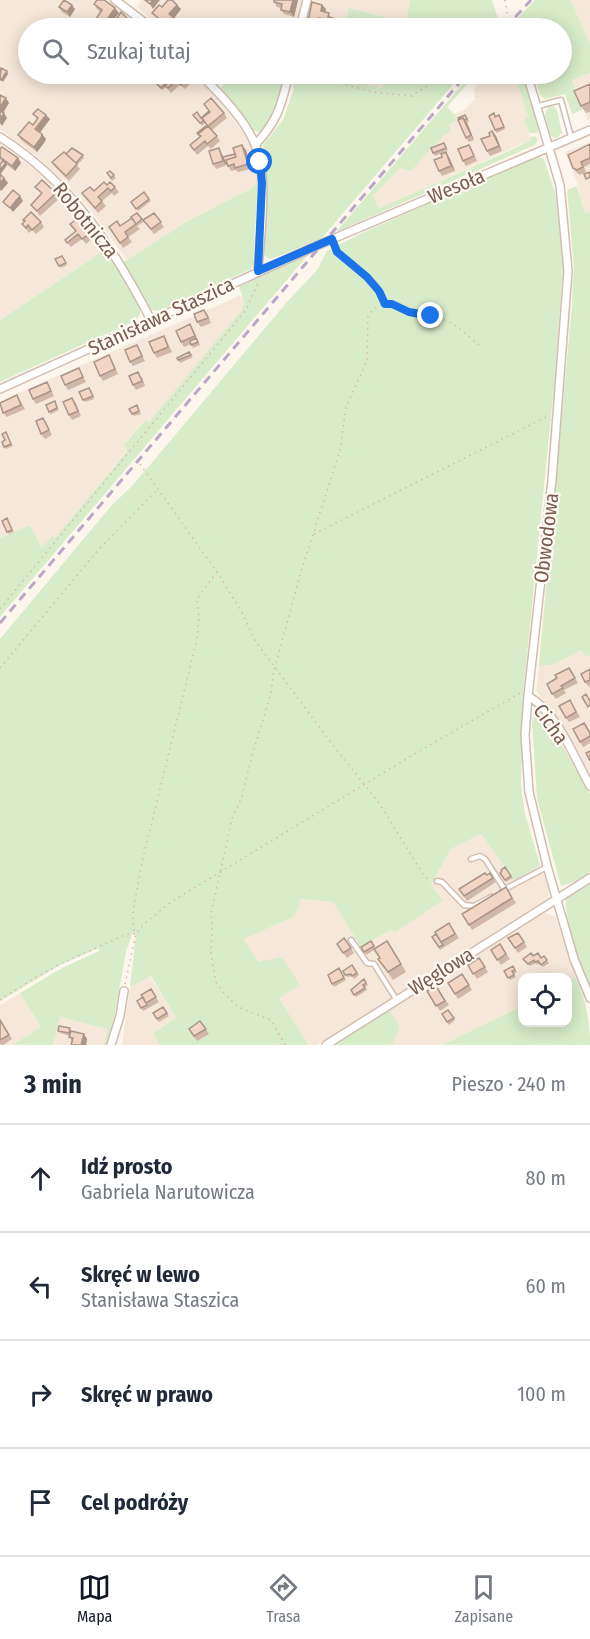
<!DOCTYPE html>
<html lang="pl">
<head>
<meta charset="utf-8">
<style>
  :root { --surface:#fff; --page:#f6f6f7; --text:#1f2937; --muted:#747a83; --line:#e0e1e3; --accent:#111827 }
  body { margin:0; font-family:"Fira Sans Condensed",sans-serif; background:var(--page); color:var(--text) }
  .controls { position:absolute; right:18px; bottom:18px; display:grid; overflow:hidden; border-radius:12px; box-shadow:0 3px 15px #0003 }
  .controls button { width:54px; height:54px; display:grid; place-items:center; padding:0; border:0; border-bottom:2px solid var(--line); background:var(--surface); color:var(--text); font:30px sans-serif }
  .stop { position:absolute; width:18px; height:18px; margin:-14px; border:4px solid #1a73e8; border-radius:50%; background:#fff }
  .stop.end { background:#1a73e8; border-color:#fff; box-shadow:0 2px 6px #0008 }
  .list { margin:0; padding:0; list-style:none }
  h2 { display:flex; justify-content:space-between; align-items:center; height:78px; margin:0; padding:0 24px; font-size:26px }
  h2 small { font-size:20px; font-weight:400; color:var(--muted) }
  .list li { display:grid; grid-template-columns:39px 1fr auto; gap:18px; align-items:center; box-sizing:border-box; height:108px; padding:0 24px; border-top:2px solid var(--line) }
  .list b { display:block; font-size:22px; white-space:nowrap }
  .list p { margin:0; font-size:20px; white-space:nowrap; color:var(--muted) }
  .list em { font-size:20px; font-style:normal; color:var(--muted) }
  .icon { flex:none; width:33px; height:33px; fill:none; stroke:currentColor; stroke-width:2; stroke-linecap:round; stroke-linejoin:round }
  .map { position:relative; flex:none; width:590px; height:1045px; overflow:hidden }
  .search { position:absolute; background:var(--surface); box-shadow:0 3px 15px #0003; left:18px; right:18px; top:18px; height:66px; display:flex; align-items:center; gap:15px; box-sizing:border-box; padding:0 21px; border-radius:33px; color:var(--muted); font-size:22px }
  .sheet { height:510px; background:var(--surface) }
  nav { display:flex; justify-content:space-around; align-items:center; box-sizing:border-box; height:84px; border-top:2px solid var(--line); background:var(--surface); font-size:16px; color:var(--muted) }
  nav a { display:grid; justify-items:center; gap:3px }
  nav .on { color:var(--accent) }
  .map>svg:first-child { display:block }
  .residential { fill:#f5e8da }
  .green { fill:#d8ecc9 }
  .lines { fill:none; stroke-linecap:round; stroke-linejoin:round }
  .service-casing { stroke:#d1beb0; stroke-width:7 }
  .minor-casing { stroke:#d1beb0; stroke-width:10 }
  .path { stroke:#d9b8a5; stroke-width:1.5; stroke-dasharray:1.5 4.5; stroke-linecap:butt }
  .service { stroke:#fff; stroke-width:4 }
  .minor { stroke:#fff; stroke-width:7 }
  .rail { stroke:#b9a8c9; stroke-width:3; stroke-dasharray:9 6; stroke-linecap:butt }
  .wall { fill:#d1b7a8 }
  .shaded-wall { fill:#aa9588 }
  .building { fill:#f3d5c3; stroke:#aa9588; stroke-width:1.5 }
  .route { stroke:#1a73e8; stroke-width:8 }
  .labels { text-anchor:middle; stroke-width:4.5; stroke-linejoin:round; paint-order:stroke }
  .street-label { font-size:20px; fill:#7a5c4d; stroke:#fffaf3 }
</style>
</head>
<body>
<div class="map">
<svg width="590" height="1045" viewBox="0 0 590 1045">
  <rect width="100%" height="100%" fill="#fdf6ec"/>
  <path class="residential" d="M 0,0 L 110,0 L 147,28 L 28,28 L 28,74 L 195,74 L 218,98 L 251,144 L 257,166 L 258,181 L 252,188 L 186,222 L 127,260 L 89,208 L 65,183 L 36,156 L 0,129 Z
    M 142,0 L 303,0 L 296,28 L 162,28 L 137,7 Z
    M 314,0 L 410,0 L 406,22 L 350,8 L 345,25 L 356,28 L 307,28 Z
    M 571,0 L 590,0 L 590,44 Z
    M 590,73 L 590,119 L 588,120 L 572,80 Z
    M 317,74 L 386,74 L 382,88 Z
    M 495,74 L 515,74 L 529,116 L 524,120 L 531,140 L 379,208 L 373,196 L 400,167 L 450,131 L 449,126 L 457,120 L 454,114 L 464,110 L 475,99 L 474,88 Z
    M 590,142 L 590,212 L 585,215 L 577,183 L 565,152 Z
    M 0,143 L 44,177 L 89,225 L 106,249 L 0,320 Z
    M 239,296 L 243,297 L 244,302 L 241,311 L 148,424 L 145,419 L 124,443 L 127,450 L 55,539 L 54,536 L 42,548 L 30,525 L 0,538 L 0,401 Z
    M 582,650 L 590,655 L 590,776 L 554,714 L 536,691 L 539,665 L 552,665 Z
    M 481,834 L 515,881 L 540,865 L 550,891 L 547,899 L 317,1045 L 309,1045 L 279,998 L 259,962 L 242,939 L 294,917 L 299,899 L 333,902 L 361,947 L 392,929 L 394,932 L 442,900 L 431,886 L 451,849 Z
    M 545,913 L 556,917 L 568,957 L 575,973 L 575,977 L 568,982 L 568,978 L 522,978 L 522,1006 L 442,1045 L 392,1045 L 400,1027 L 388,1008 L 439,975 L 535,917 Z
    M 150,976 L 176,1018 L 153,1033 L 160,1045 L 122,1045 L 130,987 Z
    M 20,993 L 41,1027 L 12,1045 L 0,1045 L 0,1005 Z
    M 59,1017 L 108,1029 L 104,1045 L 53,1045 Z"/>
  <path class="green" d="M 410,0 L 492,0 L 499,22 L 498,25 L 503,26 L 501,28 L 356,28 L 345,25 L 349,8 L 406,22 Z
    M 535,0 L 571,0 L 590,44 L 590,73 L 572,80 L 584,109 L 572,114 L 565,94 L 545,99 L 540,95 L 534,74 L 562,74 L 562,28 L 520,28 L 517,19 Z
    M 236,74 L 285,74 L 275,113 L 264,131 L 258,132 L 253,130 L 221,88 L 225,80 Z
    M 296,74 L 317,74 L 382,88 L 386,74 L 413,78 L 415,74 L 462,74 L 321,239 L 271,259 L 266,257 L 263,253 L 267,179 L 263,145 L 283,120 L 294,89 L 293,87 Z
    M 471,74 L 476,74 L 447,107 L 454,114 L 457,121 L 449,125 L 451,131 L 443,136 L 411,171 L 400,168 L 373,196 L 379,208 L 511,150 L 531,140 L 530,137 L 535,136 L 538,139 L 535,145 L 336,232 Z
    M 515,74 L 522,74 L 539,128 L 537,133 L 529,133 L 524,120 L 528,116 Z
    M 553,106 L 557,110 L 562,133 L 556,138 L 550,135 L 545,115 L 548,107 Z
    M 538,157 L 544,159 L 556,196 L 563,265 L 555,377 L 523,695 L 521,785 L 524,810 L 540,865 L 515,881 L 481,834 L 451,849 L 431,885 L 443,900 L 394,933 L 392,929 L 361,947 L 333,902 L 300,899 L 299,906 L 294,917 L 243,939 L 259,962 L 282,957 L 300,985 L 279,998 L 309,1045 L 160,1045 L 153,1033 L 176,1018 L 151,976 L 130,987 L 136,934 L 132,934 L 126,952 L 109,1045 L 104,1045 L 107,1029 L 60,1017 L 53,1045 L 12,1045 L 41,1027 L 20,993 L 62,968 L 99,951 L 99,948 L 60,965 L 0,1001 L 0,639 L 111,506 L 133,485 L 287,302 L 317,270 L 327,251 L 360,234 L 527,160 Z
    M 258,181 L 253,265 L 251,269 L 158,311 L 152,310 L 148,307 L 124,262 L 186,222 L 252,188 Z
    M 577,186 L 585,214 L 590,212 L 590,655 L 586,657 L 582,650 L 552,665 L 539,665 L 572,305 L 574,266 L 567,190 Z
    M 106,249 C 114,260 142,302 140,313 C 139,317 137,319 135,321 L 0,382 L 0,320 Z
    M 308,255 L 0,617 L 0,538 L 30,525 L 42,548 L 53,535 L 55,538 L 127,451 L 124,444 L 146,419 L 148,423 L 241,311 L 244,302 L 239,286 Z
    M 535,712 L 540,712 L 554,731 L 590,794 L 590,872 L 577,881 L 561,886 L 537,799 L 532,721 Z
    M 590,882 L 590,988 C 578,961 566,929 566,899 Z
    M 575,977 C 586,998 590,1022 590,1045 L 442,1045 L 522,1006 L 522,1023 L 568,1023 L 568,982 Z
    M 388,1008 L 400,1027 L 392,1045 L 332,1045 Z"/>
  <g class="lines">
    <g class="service-casing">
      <path id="service" d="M 538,106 L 561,100 L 571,137
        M 471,859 L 480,856 L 485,859 L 505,890
        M 437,881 L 442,882 L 464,905 L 474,906 L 491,897
        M 503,890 L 547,867
        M 351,940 L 367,963 L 374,964 L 396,999"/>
    </g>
    <g class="minor-casing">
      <path id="minor" d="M 115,0 L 152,28
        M 300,28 L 307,0
        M 200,74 C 219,93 247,121 256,147 C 269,183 260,233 258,271
        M 527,74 L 560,185 L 568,271 L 552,480 L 528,696 L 525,735 L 529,792 L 547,866 L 574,959 L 590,998
        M 0,137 C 72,183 113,247 151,320
        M 256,144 C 279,119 281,105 289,74
        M 0,389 L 323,243 L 590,130
        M 528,696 C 557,712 574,757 590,786
        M 111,1045 L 120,1016 L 124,991
        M 326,1045 L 590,878"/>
    </g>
    <path class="path" d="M 505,0 L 508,19 L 512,28
      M 492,28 L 507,20
      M 305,74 L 373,92 L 411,96 L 447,74
      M 334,246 L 337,252 C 356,266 375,282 385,304
      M 140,464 L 217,572 L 243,614 L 254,639 L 329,740 L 379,803 L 423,874 L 430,881
      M 314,534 L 548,416
      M 0,609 L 246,310 L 259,281
      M 0,668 L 99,549 L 158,489
      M 125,984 L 136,934 L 144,924 L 171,902 L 416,753 L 520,693
      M 0,1000 L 33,979 L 60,964 L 127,934 L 136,934 L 133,928 L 133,912 L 142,862 L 197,639 L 199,618 L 197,599 L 217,572
      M 285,1045 L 271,1020 L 238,1007 L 223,992 L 216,982 L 211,955 L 212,924 L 211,914 L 232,819 L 241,799 L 254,749 L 271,694 L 273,675 L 300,575 L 340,450 L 346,407 L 367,361 L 368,315 C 385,297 391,306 410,312 C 420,316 431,315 442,319 C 457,324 468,336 480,346"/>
    <use href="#service" class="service"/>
    <use href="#minor" class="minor"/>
    <path class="rail" d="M 505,28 L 531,0
      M 0,623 L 467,74"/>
  </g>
  <path class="wall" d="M 298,0 L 294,17 L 284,14 L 281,10 L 281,8 L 277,7 L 274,2 Z
    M 94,4 L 119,13 L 107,28 L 106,28 L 99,24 L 96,19 L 100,12 L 97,9 Z
    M 177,5 L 181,9 L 174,18 L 177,22 L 172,28 L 168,28 L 156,17 L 152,13 L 162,7 Z
    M 322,5 L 326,9 L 325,12 L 333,18 L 336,23 L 335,26 L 322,23 L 321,28 L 311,26 L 308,21 Z
    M 59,7 L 75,9 L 70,17 L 62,12 Z
    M 170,74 L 190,74 L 194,80 L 185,89 L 180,85 L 171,93 L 166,87 L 162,90 L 156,83 L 167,79 L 171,75 Z
    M 590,84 L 590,112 L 586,113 L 581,106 Z
    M 224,113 L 227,118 L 212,130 L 220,141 L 211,149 L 208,146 L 197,155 L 190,145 L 200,136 L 207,125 L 205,123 L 202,126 L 193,115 L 201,118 Z
    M 33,114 L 46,115 L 50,119 L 40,132 L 46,139 L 44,143 L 37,152 L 21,140 L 18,135 L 33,125 L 37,119 Z
    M 499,115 L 505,129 L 497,133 L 495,130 L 495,116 Z
    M 467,117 L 469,122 L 467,122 L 474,140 L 469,142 L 466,138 L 459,119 Z
    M 492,131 L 496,136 L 502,151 L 490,156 L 487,151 L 490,136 Z
    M 444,143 L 448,150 L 435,156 L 433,153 Z
    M 590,144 L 590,164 L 584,167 L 586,172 L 580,175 L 577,173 L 573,168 Z
    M 469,145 L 472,150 L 477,161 L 466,166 L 463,161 Z
    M 219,148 L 224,157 L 246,150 L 251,169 L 238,172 L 236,170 L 231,171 L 227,165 L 216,169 L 213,164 Z
    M 0,149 L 18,158 L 21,163 L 15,171 L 7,165 L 0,175 L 4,178 L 8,183 L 1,191 L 0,190 L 0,164 L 2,161 L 0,160 Z
    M 66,154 L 83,155 L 84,158 L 77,165 L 80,169 L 69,181 L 55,167 L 52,162 Z
    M 449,157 L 455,171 L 442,176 L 439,171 Z
    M 110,171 L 116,178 L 112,181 L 107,173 Z
    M 107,185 L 115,187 L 119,192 L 114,196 L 112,193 L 102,201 L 106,206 L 98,213 L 82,193 L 94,191 Z
    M 35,187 L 56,193 L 60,198 L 40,216 L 31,205 L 42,194 Z
    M 144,192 L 151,201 L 138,211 L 131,202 Z
    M 137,213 L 144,222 L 137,226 L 140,229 L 128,237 L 132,242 L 123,248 L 109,227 L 120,226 L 132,218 Z
    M 154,213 L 164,227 L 154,234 L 143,220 Z
    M 78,218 L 93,238 L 86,244 L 82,239 L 71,247 L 65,240 L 76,232 Z
    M 41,222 L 44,227 L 36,234 L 32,230 L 29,233 L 22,224 Z
    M 62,256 L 67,265 L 61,268 L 55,259 Z
    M 204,310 L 208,315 L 211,323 L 201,327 L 197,322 Z
    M 193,329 L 200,345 L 193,348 L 191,344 L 184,347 L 181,342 Z
    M 164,336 L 167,341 L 172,352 L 157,358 L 154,353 Z
    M 137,345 L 140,350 L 145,361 L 133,366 L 130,362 Z
    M 189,352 L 193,357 L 180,363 L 177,358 Z
    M 112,360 L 118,374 L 103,381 L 100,376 Z
    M 79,368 L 86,382 L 68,390 L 65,385 Z
    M 142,377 L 145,386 L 136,390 L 133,385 Z
    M 47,382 L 54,396 L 36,404 L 33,399 Z
    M 91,390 L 94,399 L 85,402 L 83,400 Z
    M 17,395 L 25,409 L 7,417 L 3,413 Z
    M 72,398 L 76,403 L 81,416 L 72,420 L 69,415 Z
    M 56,404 L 59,410 L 51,414 L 49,412 Z
    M 138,408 L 141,414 L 134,416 L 132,414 Z
    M 43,418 L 46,422 L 52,435 L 45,439 L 41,434 Z
    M 6,432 L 13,446 L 6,449 L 4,447 Z
    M 7,518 L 14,532 L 9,534 L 7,532 Z
    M 569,668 L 578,683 L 564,690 L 566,693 L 556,699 L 552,694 L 557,678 Z
    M 590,669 L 590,686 L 589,687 L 585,682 Z
    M 573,705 L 580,717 L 569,722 L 566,718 Z
    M 590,732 L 590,743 L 583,747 L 580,742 Z
    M 505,867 L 513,878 L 506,882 L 500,873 Z
    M 490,873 L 496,882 L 467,901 L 459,889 Z
    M 506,887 L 516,903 L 472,930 L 462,914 Z
    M 449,923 L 459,938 L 440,950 L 432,937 Z
    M 518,933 L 527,947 L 518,953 L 508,938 Z
    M 344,938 L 354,953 L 347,958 L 337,944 Z
    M 371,941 L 375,948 L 392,948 L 406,972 L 393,980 L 378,959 L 380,958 L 374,950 L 366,955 L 361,947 Z
    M 500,944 L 510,959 L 501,965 L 491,950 Z
    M 533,956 L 541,958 L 544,956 L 549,963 L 543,967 L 540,963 L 537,965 L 536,963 L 530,966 L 525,961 Z
    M 479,958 L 488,972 L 477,979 L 468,965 Z
    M 352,965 L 359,975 L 354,979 L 352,976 L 347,977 L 343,971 Z
    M 513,966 L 517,972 L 514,974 L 516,977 L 510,980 L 504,971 Z
    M 339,968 L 346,980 L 334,987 L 332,984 Z
    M 462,974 L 472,990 L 458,999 L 448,983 Z
    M 364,979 L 368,985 L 365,987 L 367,990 L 356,997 L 351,990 Z
    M 436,986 L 449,1005 L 440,1011 L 427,991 Z
    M 151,989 L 159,1002 L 143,1011 L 137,1001 L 143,997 Z
    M 163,1007 L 169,1016 L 159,1022 L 153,1013 Z
    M 448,1010 L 455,1020 L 449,1025 L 442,1014 Z
    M 0,1019 L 12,1039 L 3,1045 L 1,1045 L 0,1043 Z
    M 200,1021 L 209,1034 L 197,1041 L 189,1029 Z
    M 58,1031 L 72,1031 L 87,1039 L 86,1045 L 71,1045 L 72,1041 L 69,1037 L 70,1036 L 60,1033 Z"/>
  <path class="shaded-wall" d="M 153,0 L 160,0 L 153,9 L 150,4 Z
    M 293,0 L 298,0 L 294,17 L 290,12 Z
    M 72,5 L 75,9 L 70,17 L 67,12 Z
    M 177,5 L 181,9 L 174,18 L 177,22 L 172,28 L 169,28 L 167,25 L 169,14 Z
    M 322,5 L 326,9 L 324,16 L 321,11 Z
    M 115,8 L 119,13 L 107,28 L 106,28 L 104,24 Z
    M 127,18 L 131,23 L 126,28 L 119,28 Z
    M 319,18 L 322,23 L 321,28 L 317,24 Z
    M 333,18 L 336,23 L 335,26 L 332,21 Z
    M 346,22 L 349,27 L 349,28 L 344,28 Z
    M 7,71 L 8,74 L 3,82 L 1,80 Z
    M 6,98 L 9,103 L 2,115 L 0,112 L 0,107 Z
    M 4,113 L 7,118 L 2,126 L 0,123 L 0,119 Z
    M 46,115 L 50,119 L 39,134 L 35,129 Z
    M 463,118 L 467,123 L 474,140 L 471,135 Z
    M 492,131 L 496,136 L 502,151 L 499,146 Z
    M 42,134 L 46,139 L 44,143 L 37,152 L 34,147 Z
    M 242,145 L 246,150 L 251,169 L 248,164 Z
    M 446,152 L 449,157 L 455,171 L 451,166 Z
    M 18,158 L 21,163 L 15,171 L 12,166 Z
    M 6,163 L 7,165 L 0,175 L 0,170 Z
    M 4,178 L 8,183 L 1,191 L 0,189 L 0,184 Z
    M 20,196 L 23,201 L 13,212 L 10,208 Z
    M 84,1034 L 87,1039 L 86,1045 L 81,1045 Z"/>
  <path class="building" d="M 64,0 L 72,5 L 67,12 L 59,7 Z
    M 97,0 L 104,0 L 115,8 L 104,24 L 96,19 L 102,10 L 94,4 Z
    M 145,0 L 153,0 L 150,4 Z
    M 168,0 L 172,0 L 177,5 L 169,14 L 174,18 L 167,25 L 152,13 L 159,5 L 162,7 Z
    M 274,0 L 293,0 L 290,12 L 281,10 L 282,4 L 274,2 Z
    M 312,2 L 322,5 L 321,11 L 329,13 L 328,17 L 333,18 L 332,21 L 319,18 L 317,24 L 308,21 Z
    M 121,12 L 127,18 L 119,28 L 114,23 Z
    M 338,20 L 346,22 L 344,28 L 336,28 Z
    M 1,68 L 7,71 L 1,80 L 0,79 Z
    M 171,74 L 190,74 L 191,75 L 181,85 L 176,80 L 168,88 L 165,86 L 169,82 L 166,80 Z
    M 163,75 L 168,81 L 161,88 L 156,83 Z
    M 590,84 L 590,102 L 581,106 L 574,91 Z
    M 0,95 L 6,98 L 0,107 Z
    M 211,98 L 224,113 L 208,126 L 217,136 L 207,144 L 205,141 L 194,150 L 190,145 L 201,136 L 198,134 L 208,126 L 202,118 L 210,112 L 204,104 Z
    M 38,109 L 46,115 L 35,129 L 42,134 L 41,138 L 34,147 L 18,135 L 29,122 L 33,125 L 38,118 L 33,114 Z
    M 0,111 L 4,113 L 0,119 Z
    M 209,111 L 210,112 L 202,118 L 203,121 L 200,123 L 193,115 L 197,112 L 201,118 Z
    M 494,113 L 495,117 L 499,115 L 504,127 L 495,130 L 489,116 Z
    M 465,115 L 467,119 L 465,120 L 463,118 L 459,119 L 458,118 Z
    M 463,118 L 471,135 L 466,138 L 458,120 Z
    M 207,125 L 208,126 L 198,134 L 200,136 L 197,133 Z
    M 492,131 L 499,146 L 487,151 L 481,139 L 490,136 L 489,133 Z
    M 444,143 L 446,148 L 433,153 L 431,148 Z
    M 590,144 L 590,158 L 581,162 L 583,167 L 577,170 L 573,168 L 568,155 Z
    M 242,145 L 248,164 L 235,168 L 234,164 L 228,166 L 226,160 L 236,157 L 233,148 Z
    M 469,145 L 474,156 L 463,161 L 458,149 Z
    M 2,147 L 18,158 L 12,166 L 0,157 L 0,149 Z
    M 72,148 L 83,155 L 76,163 L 66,154 Z
    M 219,148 L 223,161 L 213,164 L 209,151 Z
    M 64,152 L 77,164 L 66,176 L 52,162 Z
    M 446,152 L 451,166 L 439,171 L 434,160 L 442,157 L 441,154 Z
    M 235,154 L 236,157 L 226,160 L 227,163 L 225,163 L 223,157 Z
    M 3,161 L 6,163 L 0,170 L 0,164 Z
    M 110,171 L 114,175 L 111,178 L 107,173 Z
    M 590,172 L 590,177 L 586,179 L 584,174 Z
    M 0,174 L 4,178 L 0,184 Z
    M 42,180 L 56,193 L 37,211 L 31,205 L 42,193 L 35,187 Z
    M 104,182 L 107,185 L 110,182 L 115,187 L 111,191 L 108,188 L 98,197 L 102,201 L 95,208 L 82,193 L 90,187 L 94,191 Z
    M 13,190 L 20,196 L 10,208 L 3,202 Z
    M 144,192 L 149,199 L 136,209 L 131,202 Z
    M 31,212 L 41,222 L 32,230 L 28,225 L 26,228 L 22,224 L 25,221 L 23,220 Z
    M 137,213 L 142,219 L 136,224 L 131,217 Z
    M 154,213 L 161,222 L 151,229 L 143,220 Z
    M 78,218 L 90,233 L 82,239 L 78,234 L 67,243 L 65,240 L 76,231 L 70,224 Z
    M 132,218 L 136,224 L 125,232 L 128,237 L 120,243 L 109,227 L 117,221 L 120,226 Z
    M 62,256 L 66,263 L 59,266 L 55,259 Z
    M 204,310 L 208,318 L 197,322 L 194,314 Z
    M 190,324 L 195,336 L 181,342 L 176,331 Z
    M 164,336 L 168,347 L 154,353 L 149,342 Z
    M 196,338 L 198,342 L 191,345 L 190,341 Z
    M 137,345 L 142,356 L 130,362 L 125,350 Z
    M 189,352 L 191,355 L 178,360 L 177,358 Z
    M 109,355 L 115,369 L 100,376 L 94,362 Z
    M 79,368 L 83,377 L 65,385 L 61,376 Z
    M 138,372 L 142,381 L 133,385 L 129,376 Z
    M 47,382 L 51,391 L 33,399 L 29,390 Z
    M 89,388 L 93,396 L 83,400 L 79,392 Z
    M 17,395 L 21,405 L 3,413 L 0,403 Z
    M 72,398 L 78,411 L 69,415 L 63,402 Z
    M 55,401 L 57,408 L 49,412 L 46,405 Z
    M 137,405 L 139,411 L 132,414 L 129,409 Z
    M 43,418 L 49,430 L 41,434 L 36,421 Z
    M 6,432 L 11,444 L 4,447 L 2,442 L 5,440 L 2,434 Z
    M 7,518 L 12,530 L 7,532 L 2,521 Z
    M 569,668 L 575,678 L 561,686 L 563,688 L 552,694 L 547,684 L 557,678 L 555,675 Z
    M 590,669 L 590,680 L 585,682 L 581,674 Z
    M 586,694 L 590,701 L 590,705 L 588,707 L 582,697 Z
    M 570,700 L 576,712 L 566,718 L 559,706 Z
    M 584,723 L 590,733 L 590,736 L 580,742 L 573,729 Z
    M 590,751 L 590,761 L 586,753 Z
    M 505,867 L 511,876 L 505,880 L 500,873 L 502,871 L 501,870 Z
    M 485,873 L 487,875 L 490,873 L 493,878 L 464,896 L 459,889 Z
    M 506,887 L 512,898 L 469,925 L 462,914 Z
    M 449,923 L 455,934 L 441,942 L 435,932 Z
    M 518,933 L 524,942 L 515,948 L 508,938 Z
    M 436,934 L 443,945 L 439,947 L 432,937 Z
    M 344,938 L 351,948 L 343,953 L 337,944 Z
    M 371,941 L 374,946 L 364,952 L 361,947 Z
    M 387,941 L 401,964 L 388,972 L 378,959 L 380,958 L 374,949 Z
    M 500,944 L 506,954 L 497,960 L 491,950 Z
    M 531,953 L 533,956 L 538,953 L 541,958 L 544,956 L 547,960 L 541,965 L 538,961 L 535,962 L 534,960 L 528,964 L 523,959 Z
    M 479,958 L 485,967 L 473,974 L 468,965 Z
    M 352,965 L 357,973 L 352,976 L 351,974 L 345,975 L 343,971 Z
    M 513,966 L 515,970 L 512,971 L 514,975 L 508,978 L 504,971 Z
    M 339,968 L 344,978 L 332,984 L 328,975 Z
    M 462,974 L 469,985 L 455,994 L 448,983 Z
    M 364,979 L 366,983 L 363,985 L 365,988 L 354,995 L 351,990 Z
    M 436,986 L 445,1001 L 436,1006 L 427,991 Z
    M 151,989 L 156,997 L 146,1003 L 141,995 Z
    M 143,997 L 147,1005 L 141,1008 L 137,1001 Z
    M 163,1007 L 167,1013 L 157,1019 L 153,1013 Z
    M 448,1010 L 454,1018 L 447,1022 L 442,1014 Z
    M 0,1020 L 9,1035 L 0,1040 Z
    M 200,1021 L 206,1029 L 194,1036 L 189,1029 Z
    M 59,1026 L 70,1028 L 69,1033 L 58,1031 Z
    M 71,1031 L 84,1034 L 81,1045 L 71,1045 L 73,1038 L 69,1037 Z"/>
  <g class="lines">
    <path class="route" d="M 260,162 L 262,183 L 258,271 L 332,239 L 337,252 L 367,277 L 379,291 L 385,304 L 392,304 L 409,312 L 431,316"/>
  </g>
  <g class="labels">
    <g class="street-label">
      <text transform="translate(456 186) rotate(-23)" y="7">Wesoła</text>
      <text transform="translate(86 220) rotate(51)" y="7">Robotnicza</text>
      <text transform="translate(161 316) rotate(-25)" y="7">Stanisława Staszica</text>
      <text transform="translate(546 538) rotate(-83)" y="7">Obwodowa</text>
      <text transform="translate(551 724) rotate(54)" y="7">Cicha</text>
      <text transform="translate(441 971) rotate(-32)" y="7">Węglowa</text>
    </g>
  </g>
</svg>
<div class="controls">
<button><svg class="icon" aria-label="locate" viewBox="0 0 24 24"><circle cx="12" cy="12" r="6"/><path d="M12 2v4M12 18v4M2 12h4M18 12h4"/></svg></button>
</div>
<div class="stop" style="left:260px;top:162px"></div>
<div class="stop end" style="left:431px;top:316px"></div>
<div class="search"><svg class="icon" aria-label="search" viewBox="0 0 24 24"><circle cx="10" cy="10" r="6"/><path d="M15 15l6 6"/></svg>Szukaj tutaj</div>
</div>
<section class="sheet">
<h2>3 min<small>Pieszo · 240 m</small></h2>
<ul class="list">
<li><svg class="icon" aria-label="ahead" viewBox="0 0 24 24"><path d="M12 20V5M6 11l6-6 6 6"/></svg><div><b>Idź prosto</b><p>Gabriela Narutowicza</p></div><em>80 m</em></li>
<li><svg class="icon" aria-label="left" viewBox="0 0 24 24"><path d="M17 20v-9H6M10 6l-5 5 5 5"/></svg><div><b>Skręć w lewo</b><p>Stanisława Staszica</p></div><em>60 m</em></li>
<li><svg class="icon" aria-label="right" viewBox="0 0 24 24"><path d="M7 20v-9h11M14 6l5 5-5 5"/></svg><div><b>Skręć w prawo</b></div><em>100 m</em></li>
<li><svg class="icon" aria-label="arrive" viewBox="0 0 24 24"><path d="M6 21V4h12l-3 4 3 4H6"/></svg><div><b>Cel podróży</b></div></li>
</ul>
</section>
<nav>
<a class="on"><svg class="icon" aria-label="map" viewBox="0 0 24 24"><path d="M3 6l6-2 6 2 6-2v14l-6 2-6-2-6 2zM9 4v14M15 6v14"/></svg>Mapa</a>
<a><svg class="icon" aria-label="directions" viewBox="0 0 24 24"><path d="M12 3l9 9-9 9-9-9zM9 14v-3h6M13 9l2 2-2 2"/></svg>Trasa</a>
<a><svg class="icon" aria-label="saved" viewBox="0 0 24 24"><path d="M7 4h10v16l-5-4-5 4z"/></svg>Zapisane</a>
</nav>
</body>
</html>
